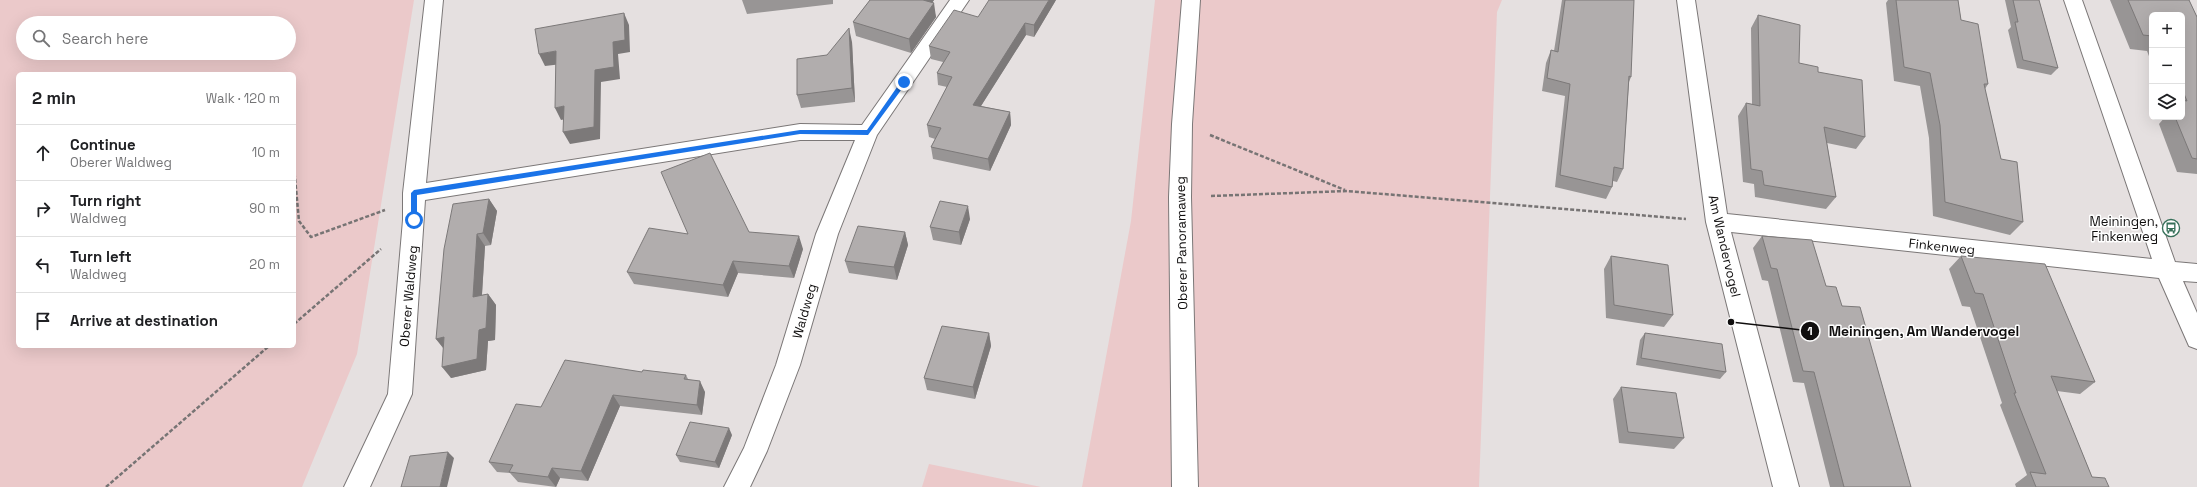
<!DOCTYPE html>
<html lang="en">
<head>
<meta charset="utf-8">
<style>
  :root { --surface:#fff; --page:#f6f6f6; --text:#202124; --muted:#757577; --line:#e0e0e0 }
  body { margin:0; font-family:"Space Grotesk",sans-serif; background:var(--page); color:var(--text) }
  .controls { position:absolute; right:12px; top:12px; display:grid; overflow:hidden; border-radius:6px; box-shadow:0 4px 16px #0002 }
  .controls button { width:36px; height:36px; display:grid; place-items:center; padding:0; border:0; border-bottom:1px solid var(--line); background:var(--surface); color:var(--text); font:20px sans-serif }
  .stop { position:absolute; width:12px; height:12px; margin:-9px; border:3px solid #1a73e8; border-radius:50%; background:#fff }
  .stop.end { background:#1a73e8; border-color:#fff; box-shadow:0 1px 4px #0008 }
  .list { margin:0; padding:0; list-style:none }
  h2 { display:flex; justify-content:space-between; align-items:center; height:52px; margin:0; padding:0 16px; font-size:17px }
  h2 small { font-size:13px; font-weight:400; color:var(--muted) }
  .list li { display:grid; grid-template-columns:26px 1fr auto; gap:12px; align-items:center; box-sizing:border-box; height:56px; padding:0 16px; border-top:1px solid var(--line) }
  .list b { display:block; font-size:15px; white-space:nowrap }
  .list p { margin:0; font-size:13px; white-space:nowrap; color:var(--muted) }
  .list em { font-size:13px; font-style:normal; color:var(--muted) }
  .icon { flex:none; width:22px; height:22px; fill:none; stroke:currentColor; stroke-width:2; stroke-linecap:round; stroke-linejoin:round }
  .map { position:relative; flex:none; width:2197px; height:487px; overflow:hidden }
  .search { position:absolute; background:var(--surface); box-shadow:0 4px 16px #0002; left:16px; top:16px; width:280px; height:44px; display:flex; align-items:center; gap:10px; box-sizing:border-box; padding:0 14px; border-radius:22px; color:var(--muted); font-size:15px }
  .panel { position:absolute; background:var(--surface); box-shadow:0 4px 16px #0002; left:16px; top:72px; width:280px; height:276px; border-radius:6px }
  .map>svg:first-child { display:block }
  .green { fill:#ebc9ca; fill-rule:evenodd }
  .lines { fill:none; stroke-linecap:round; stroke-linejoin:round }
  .minor-casing { stroke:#7b7777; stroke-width:2 }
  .path { stroke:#777474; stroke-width:2.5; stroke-dasharray:4 2; stroke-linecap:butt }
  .minor { fill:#fff; fill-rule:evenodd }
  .wall { fill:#989595 }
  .shaded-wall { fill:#7c7979 }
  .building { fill:#b1adad; stroke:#7c7979 }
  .route { fill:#1a73e8 }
  .labels { text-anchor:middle; stroke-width:3; stroke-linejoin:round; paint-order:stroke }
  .poi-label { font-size:13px; fill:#100e0e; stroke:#fff; text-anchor:end }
  .street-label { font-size:13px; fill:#100e0e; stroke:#fff }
  .leader { fill:none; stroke:#100e0e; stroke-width:1.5 }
  .callout-dot { fill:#100e0e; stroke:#fff; stroke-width:1.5 }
  .mark-label { font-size:12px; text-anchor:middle; font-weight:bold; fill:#fff }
  .callout-label { font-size:14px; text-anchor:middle; font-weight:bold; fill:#100e0e; stroke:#fff; stroke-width:3; stroke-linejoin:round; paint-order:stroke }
</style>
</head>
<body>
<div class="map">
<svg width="2197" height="487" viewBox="0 0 2197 487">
  <rect width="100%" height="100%" fill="#e5e0e0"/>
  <path class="green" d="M 0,0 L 414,0 L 357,354 L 302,487 L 0,487 ZM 23,23 L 289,23 L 289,53 L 23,53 ZM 18,74 L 294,74 L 294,346 L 18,346 Z
    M 1155,0 L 1502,0 L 1497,12 L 1479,487 L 1082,487 L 1131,221 Z
    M 929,464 L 1041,487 L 922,487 Z"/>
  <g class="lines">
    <g class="minor-casing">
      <path id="minor" d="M 425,0 L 443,0 L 426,183 L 800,124 L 862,125 L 950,0 L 969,0 L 877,135 L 838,234 L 800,365 L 767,451 L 750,487 L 724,487 L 744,448 L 776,365 L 816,234 L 855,140 L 800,140 L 425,200 L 412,394 L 370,487 L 344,487 L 388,394 L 403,220 L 403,193 Z
        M 1182,0 L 1200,0 L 1192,124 L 1191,197 L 1198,487 L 1172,487 L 1169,197 L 1172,124 Z
        M 1677,0 L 1695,0 L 1727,214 L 2152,259 L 2064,0 L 2082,0 L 2175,262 L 2197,264 L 2197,282 L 2183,281 L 2197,313 L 2197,349 L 2189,346 L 2159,278 L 1731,232 L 1799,487 L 1773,487 L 1706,222 Z"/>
    </g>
    <path class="path" d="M 1210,135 L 1345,190
      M 294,167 L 299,221 L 311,237 L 385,210
      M 1211,196 L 1347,191 L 1686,219
      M 294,324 L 381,249
      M 106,487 L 269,346"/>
    <use href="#minor" class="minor"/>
  </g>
  <path class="wall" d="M 742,0 L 833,0 L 833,4 L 747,14 Z
    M 870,0 L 934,0 L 932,3 L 936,17 L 911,53 L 856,36 L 853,22 Z
    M 1056,0 L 1034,37 L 1026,35 L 981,106 L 1010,112 L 1011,125 L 990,171 L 933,159 L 931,147 L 935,139 L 929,137 L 927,125 L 947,87 L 938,85 L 937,73 L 943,62 L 931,59 L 929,46 L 978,17 Z
    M 1562,0 L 1631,0 L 1631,77 L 1629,82 L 1623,169 L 1617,182 L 1613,181 L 1612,187 L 1606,199 L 1555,187 L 1565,96 L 1542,91 L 1546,63 L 1551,50 L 1554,51 Z
    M 1888,0 L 1958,0 L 1961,20 L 1988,84 L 1985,89 L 2001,159 L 2023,222 L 2010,235 L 1933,216 L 1929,138 L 1920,86 L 1894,81 L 1886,3 Z
    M 2005,0 L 2039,0 L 2058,68 L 2051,75 L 2017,68 L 2008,30 L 2011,27 Z
    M 2110,0 L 2189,0 L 2197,17 L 2197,174 L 2177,172 L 2159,124 L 2165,117 L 2182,117 L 2182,15 L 2152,15 L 2152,64 L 2147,51 L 2130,49 Z
    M 1758,15 L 1799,63 L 1818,72 L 1865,137 L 1856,149 L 1827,143 L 1836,197 L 1826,209 L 1755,197 L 1754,184 L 1743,182 L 1738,116 L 1746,103 L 1752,104 L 1751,28 Z
    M 852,42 L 855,102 L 801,108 L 797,95 L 827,55 Z
    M 489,199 L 497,211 L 491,245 L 485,246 L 482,295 L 488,294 L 496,305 L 495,340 L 488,341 L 486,370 L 451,378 L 443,348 L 436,339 Z
    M 970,219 L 961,245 L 933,240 L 930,227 Z
    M 749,232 L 803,249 L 794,278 L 738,273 L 728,297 L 634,284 L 627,272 L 688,234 Z
    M 905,232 L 908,245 L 897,280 L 849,273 L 845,261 Z
    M 1762,236 L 1826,286 L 1842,306 L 1911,487 L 1830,487 L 1804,383 L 1793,382 L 1768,281 L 1762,280 L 1753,248 Z
    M 1611,256 L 1673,315 L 1664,327 L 1606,318 L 1604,269 Z
    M 1961,256 L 2095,382 L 2080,394 L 2057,391 L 2092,477 L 2109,487 L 2016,487 L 2015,484 L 2027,475 L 2000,405 L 2002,403 L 1970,307 L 1962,306 L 1949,269 Z
    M 989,333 L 991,346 L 975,399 L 927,390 L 924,378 Z
    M 1645,333 L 1726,372 L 1720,379 L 1636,365 L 1640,340 Z
    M 642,372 L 686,375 L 688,379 L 705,392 L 702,415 L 620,406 L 588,481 L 560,478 L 556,487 L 518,482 L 510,473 L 497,472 L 489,462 L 541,407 Z
    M 1621,387 L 1684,438 L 1674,449 L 1619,443 L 1613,399 Z
    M 732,435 L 719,468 L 680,462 L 676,455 Z"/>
  <path class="shaded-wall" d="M 922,0 L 934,0 L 924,14 Z
    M 1049,0 L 1056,0 L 1034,37 L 1034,25 Z
    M 934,3 L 936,17 L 911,53 L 909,39 Z
    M 624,13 L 629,25 L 630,52 L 618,54 L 620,79 L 601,82 L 600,139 L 570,144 L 563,132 L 595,70 L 613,42 Z
    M 1025,23 L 1026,35 L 974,117 L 973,105 Z
    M 849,28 L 852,42 L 855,102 L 852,88 Z
    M 556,51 L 562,64 L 545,66 L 539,54 Z
    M 564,106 L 570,118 L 561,120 L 555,108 Z
    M 1010,112 L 1011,125 L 990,171 L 988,159 Z
    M 489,199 L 497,211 L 491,245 L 483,233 Z
    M 968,206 L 970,219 L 961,245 L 959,232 Z
    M 905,232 L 908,245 L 897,280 L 894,267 Z
    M 477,234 L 485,246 L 481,309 L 473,297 Z
    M 799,236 L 803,249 L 794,278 L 789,266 Z
    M 733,261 L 738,273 L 728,297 L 723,285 Z
    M 488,294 L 496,305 L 495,340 L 488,341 L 486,370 L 451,378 L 442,367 Z
    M 989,333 L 991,346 L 975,399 L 973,387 Z
    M 444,337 L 445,350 L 436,339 Z
    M 700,381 L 705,392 L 702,415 L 697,405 Z
    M 613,395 L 620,406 L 588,481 L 581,471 Z
    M 729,428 L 732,435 L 719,468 L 715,462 Z
    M 448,452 L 454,458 L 447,487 L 440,487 Z
    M 552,468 L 560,478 L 556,487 L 548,477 Z"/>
  <path class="building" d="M 870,0 L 923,0 L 934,3 L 909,39 L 853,22 Z
    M 989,0 L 1049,0 L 1034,25 L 1025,23 L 973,105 L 1010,112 L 988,159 L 931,147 L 941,128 L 927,125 L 952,77 L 937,73 L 950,52 L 929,46 L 954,10 L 978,17 Z
    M 1565,0 L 1634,0 L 1631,77 L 1629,76 L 1623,169 L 1614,167 L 1612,187 L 1560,175 L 1570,84 L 1547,78 L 1551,50 L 1558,52 Z
    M 1896,0 L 1958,0 L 1961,20 L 1978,24 L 1988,84 L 1984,84 L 2001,159 L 2017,162 L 2023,222 L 1945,202 L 1940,125 L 1930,73 L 1904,67 Z
    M 2013,0 L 2039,0 L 2058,68 L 2023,60 L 2015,22 L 2018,22 Z
    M 2128,0 L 2189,0 L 2197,17 L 2197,159 L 2192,158 L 2175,117 L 2182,117 L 2182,111 L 2183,112 L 2182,108 L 2182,100 L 2187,101 L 2182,89 L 2182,15 L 2152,15 L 2152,36 L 2143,35 Z
    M 624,13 L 625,40 L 613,42 L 614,67 L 595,70 L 594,127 L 563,132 L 564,106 L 555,108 L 556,51 L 539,54 L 535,29 Z
    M 1758,15 L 1800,25 L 1799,63 L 1818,67 L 1818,72 L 1862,80 L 1865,137 L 1824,127 L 1836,197 L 1764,185 L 1762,171 L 1751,169 L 1746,103 L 1760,106 Z
    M 849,28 L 852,88 L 797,95 L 797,59 L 827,55 Z
    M 710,153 L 749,232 L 799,236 L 789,266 L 733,261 L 723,285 L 627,272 L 649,228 L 688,234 L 661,172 Z
    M 489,199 L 483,233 L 477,234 L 473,297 L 488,294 L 486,328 L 479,330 L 477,359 L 442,367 L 444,337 L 436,339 L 444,249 L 453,204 Z
    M 940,201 L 968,206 L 959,232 L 930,227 Z
    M 858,226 L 905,232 L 894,267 L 845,261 Z
    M 1762,236 L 1812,240 L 1826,286 L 1836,287 L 1842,306 L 1860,307 L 1911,487 L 1844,487 L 1814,372 L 1803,371 L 1777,269 L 1771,268 Z
    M 1611,256 L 1668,265 L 1673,315 L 1614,305 Z
    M 1961,256 L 2045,264 L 2095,382 L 2051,376 L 2092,477 L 2105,478 L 2109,487 L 2036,487 L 2030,472 L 2046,474 L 2014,393 L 2016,393 L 1983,294 L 1975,293 Z
    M 942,326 L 989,333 L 973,387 L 924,378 Z
    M 1645,333 L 1722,344 L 1726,372 L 1641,358 Z
    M 565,360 L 642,372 L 643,370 L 686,375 L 684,379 L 700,381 L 697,405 L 613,395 L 581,471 L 552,468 L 548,477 L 509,472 L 513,465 L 489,462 L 516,404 L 541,407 Z
    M 1621,387 L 1676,393 L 1684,438 L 1628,432 Z
    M 690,422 L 729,428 L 715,462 L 676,455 Z
    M 448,452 L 440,487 L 401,487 L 410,456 Z"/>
  <path class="route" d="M 902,80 L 907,82 L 868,135 L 800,134 L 417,195 L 417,220 L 414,223 L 411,220 L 411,193 L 414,190 L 800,130 L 867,130 Z"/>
  <defs>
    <g id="bus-ring" transform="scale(0.9)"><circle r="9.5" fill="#fff" stroke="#367059" stroke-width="1.5"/><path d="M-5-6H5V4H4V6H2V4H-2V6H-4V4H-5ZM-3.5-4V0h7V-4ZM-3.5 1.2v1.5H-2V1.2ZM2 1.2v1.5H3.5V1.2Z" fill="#367059"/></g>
  </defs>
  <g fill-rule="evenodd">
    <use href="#bus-ring" x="2171" y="228"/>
  </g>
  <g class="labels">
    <g class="poi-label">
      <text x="2158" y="226">Meiningen,<tspan x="2158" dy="15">Finkenweg</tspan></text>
    </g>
    <g class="street-label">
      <text transform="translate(1181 243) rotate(-91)" y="5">Oberer Panoramaweg</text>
      <text transform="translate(1725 246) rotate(77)" y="5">Am Wandervogel</text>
      <text transform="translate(1942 246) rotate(6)" y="5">Finkenweg</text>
      <text transform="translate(408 296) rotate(-85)" y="5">Oberer Waldweg</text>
      <text transform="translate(804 311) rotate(-74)" y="5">Waldweg</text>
    </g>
  </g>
  <path class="leader" d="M1731 322L1810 331"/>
  <g class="callout-dot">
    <circle cx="1731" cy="322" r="4"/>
    <circle cx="1810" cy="331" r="10"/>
  </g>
  <g class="mark-label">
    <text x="1810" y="335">1</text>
  </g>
  <g class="callout-label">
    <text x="1924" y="336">Meiningen, Am Wandervogel</text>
  </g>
</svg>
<div class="controls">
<button>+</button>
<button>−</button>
<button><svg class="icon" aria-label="layers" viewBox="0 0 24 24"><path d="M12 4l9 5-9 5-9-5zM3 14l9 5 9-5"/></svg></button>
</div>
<div class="stop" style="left:414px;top:220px"></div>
<div class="stop end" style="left:904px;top:82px"></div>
<div class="search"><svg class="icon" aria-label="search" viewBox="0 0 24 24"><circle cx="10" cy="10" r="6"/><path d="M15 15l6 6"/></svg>Search here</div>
<section class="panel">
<h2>2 min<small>Walk · 120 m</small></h2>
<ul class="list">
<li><svg class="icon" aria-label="ahead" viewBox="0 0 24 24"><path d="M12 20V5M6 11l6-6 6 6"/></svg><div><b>Continue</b><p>Oberer Waldweg</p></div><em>10 m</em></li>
<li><svg class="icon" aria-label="right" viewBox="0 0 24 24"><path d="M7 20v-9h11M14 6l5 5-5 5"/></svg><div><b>Turn right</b><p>Waldweg</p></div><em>90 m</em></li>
<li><svg class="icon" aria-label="left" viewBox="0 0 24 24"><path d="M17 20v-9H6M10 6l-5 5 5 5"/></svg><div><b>Turn left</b><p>Waldweg</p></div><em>20 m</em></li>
<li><svg class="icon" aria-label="arrive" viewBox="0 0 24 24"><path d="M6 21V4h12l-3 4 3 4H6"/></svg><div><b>Arrive at destination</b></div></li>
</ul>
</section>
</div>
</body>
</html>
